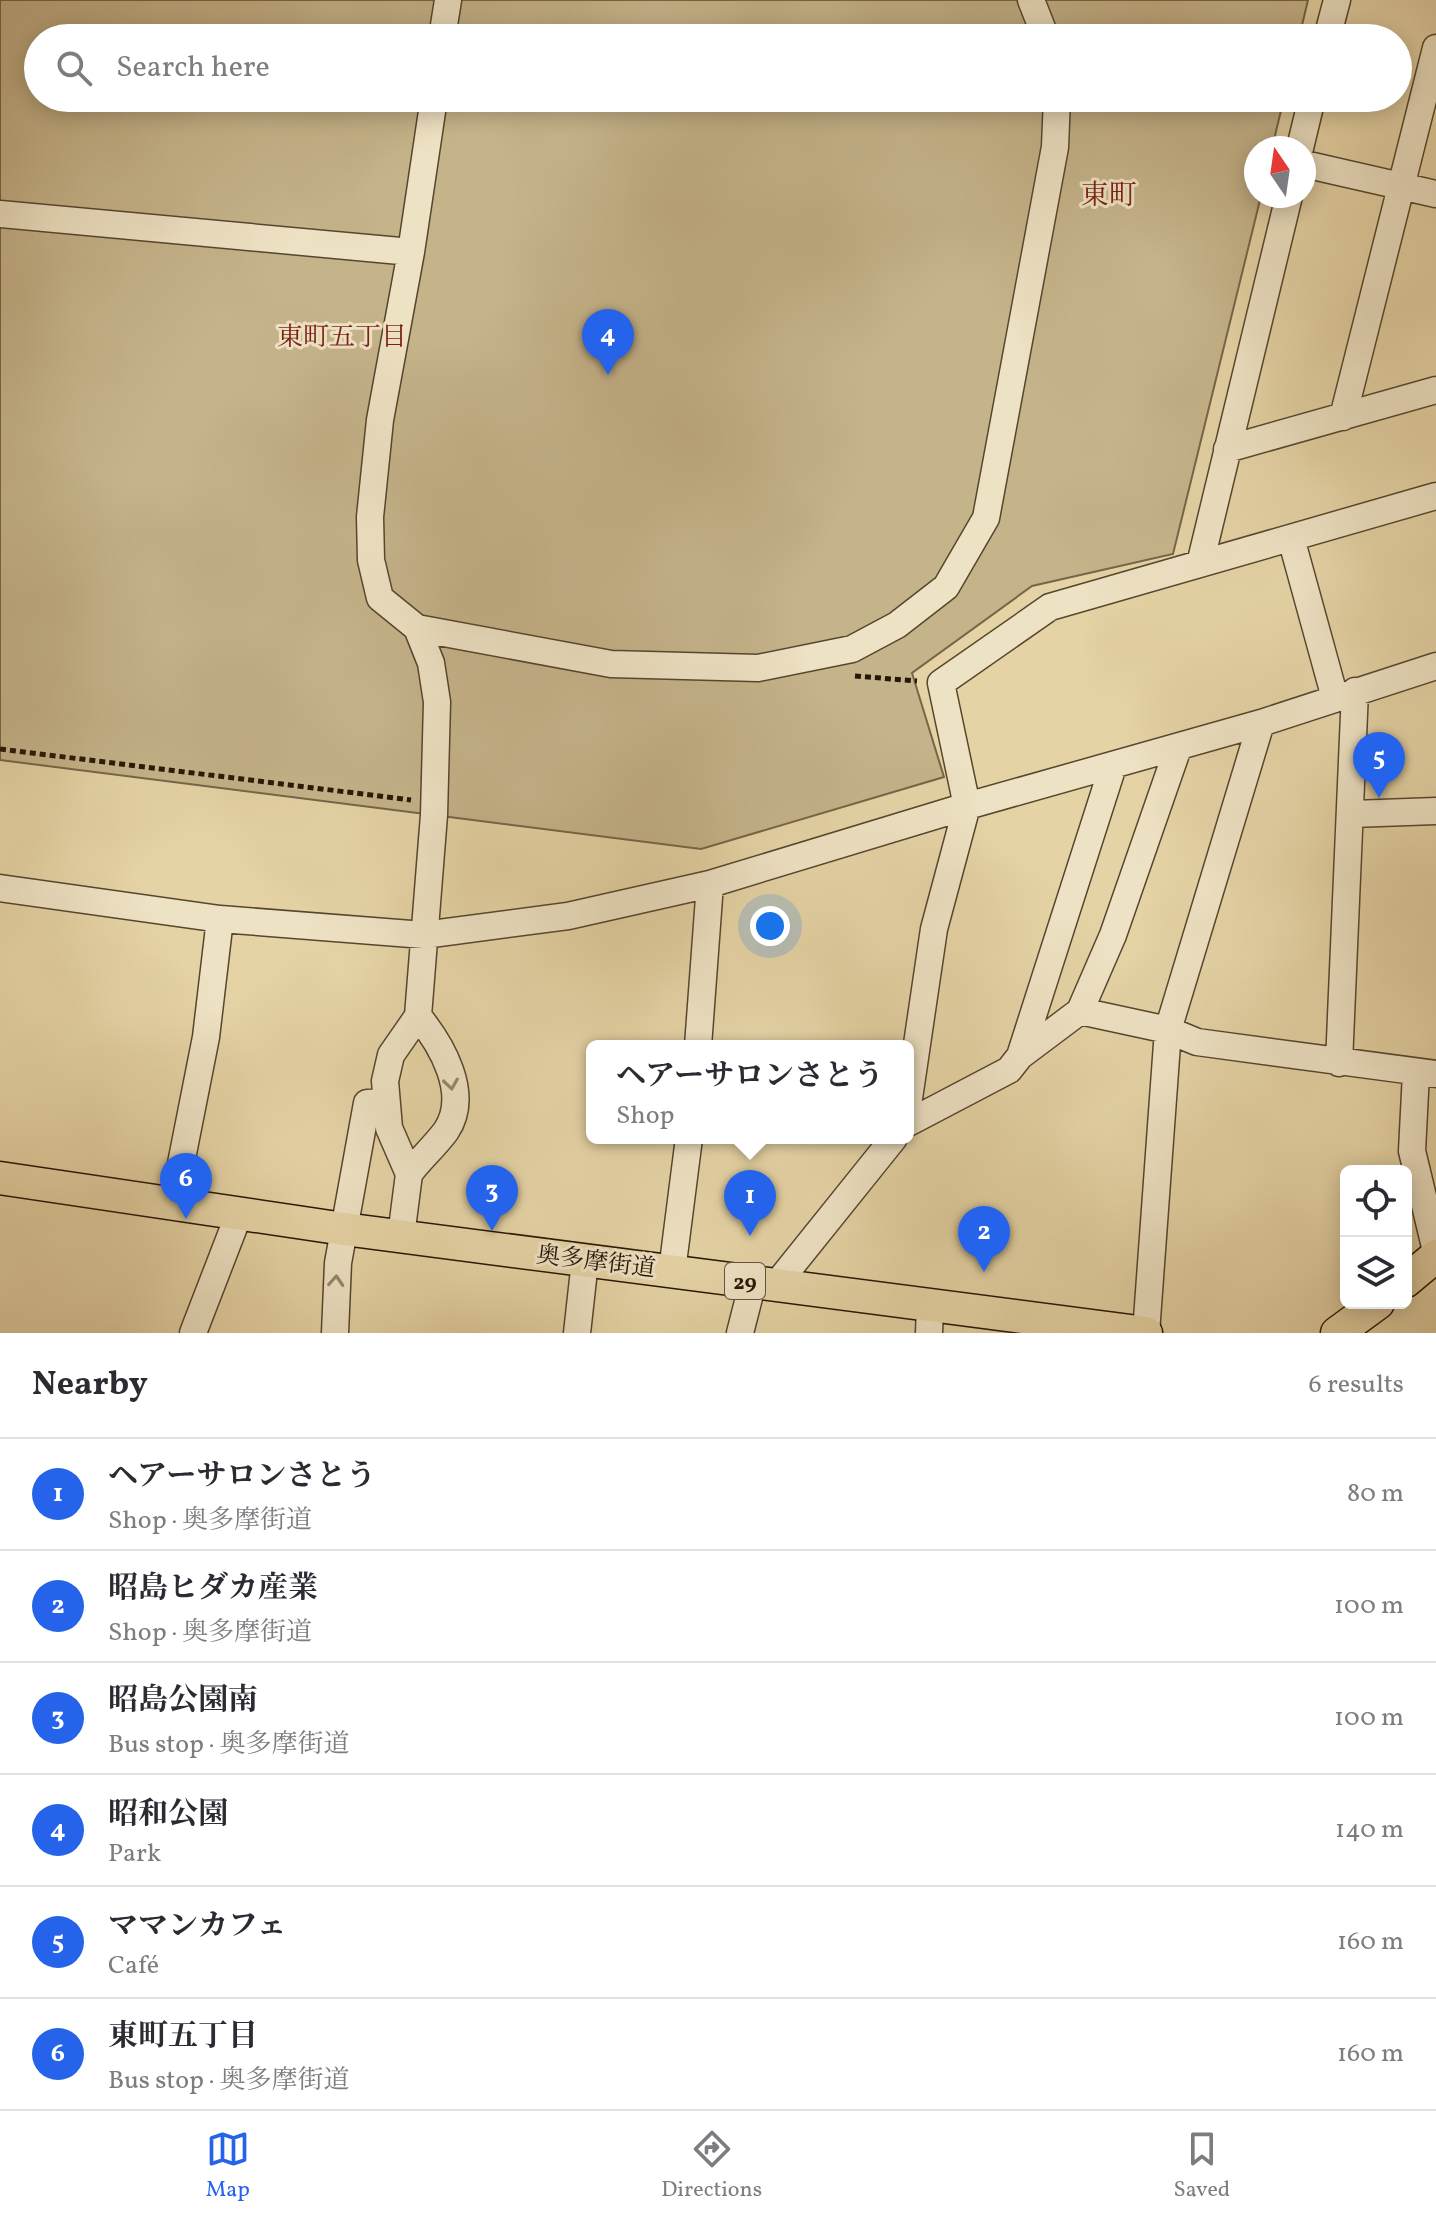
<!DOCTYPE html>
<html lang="en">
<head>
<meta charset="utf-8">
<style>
  :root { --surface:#fff; --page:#f7f7f7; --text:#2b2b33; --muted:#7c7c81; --line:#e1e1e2; --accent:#2563eb }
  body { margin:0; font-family:Vollkorn,"Noto Serif JP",serif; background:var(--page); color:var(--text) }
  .controls { position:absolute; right:24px; bottom:24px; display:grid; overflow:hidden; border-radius:12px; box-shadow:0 4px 20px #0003 }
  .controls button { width:72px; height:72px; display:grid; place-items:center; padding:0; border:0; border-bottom:2px solid var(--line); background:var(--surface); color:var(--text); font:40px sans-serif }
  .compass { position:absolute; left:1244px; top:136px; width:72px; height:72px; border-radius:50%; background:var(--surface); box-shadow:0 4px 20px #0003; rotate:347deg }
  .you { position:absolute; left:770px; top:926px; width:28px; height:28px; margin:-20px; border:6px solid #fff; border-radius:50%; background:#1a73e8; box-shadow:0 0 0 12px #1a73e833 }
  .badge { display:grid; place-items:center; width:52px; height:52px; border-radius:50%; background:var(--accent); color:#fff; font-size:26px; font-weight:700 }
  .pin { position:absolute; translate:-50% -66px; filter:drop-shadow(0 2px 4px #0008) }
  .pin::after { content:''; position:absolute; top:42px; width:28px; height:24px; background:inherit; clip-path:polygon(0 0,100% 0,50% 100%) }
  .popup { position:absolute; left:586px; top:1040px; width:328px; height:104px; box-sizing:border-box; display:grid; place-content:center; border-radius:12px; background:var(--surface); filter:drop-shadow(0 2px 6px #0005); font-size:26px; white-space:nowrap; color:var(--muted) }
  .popup b { font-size:30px; color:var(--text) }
  .popup::after { content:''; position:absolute; left:50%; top:100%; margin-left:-16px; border:16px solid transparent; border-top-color:var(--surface) }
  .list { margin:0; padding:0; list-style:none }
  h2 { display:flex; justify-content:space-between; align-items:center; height:104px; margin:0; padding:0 32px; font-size:34px }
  h2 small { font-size:26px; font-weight:400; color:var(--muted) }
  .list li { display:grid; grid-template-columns:52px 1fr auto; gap:24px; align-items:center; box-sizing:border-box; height:112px; padding:0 32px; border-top:2px solid var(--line) }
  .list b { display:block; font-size:30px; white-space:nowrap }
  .list p { margin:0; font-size:26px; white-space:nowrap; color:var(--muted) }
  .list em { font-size:26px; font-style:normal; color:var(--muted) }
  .icon { flex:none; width:44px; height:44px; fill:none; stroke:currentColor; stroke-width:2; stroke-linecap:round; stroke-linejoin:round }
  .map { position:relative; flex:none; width:1436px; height:1333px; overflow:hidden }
  .search { position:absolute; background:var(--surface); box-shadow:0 4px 20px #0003; left:24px; right:24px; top:24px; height:88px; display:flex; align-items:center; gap:20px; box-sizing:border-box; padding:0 28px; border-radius:44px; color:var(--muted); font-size:30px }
  .sheet { height:776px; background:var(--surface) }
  nav { display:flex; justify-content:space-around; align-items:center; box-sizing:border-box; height:112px; border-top:2px solid var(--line); background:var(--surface); font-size:22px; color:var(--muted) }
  nav a { display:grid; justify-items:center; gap:4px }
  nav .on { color:var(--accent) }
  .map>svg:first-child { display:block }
  .green { fill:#c5b38a; stroke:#766548; stroke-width:2 }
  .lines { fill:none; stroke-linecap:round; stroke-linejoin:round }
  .minor-casing { stroke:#56462e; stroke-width:29 }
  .major-casing { stroke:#271706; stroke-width:35 }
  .path { stroke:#271706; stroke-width:5; stroke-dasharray:6 4; stroke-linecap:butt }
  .minor { stroke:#eee2c4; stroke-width:26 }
  .major { stroke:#e5d3a5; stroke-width:32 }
  .oneway { stroke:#94876e }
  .labels { text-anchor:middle; stroke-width:6; stroke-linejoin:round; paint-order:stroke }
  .shield { fill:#eee2c4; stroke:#63543f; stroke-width:2 }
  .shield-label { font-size:22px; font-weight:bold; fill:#271706 }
  .street-label { font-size:24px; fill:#271706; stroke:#eee2c4 }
  .neighbourhood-label { font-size:26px; fill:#7a1f14; stroke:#eee2c4 }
  .quarter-label { font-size:28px; fill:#7a1f14; stroke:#eee2c4 }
</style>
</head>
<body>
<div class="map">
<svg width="1436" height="1333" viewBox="0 0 1436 1333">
  <rect width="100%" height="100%" fill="#e5d3a5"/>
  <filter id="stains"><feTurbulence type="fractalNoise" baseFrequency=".0025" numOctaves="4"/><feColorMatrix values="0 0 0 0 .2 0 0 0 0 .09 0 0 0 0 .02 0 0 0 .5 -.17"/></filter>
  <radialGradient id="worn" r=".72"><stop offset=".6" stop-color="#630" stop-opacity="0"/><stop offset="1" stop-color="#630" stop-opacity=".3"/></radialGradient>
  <path class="green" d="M 0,0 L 1308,0 L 1299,38 L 38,38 L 38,98 L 1284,98 L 1272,148 L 1256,148 L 1256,196 L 1261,196 L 1173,554 L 1032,586 L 912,673 L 944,777 L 701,849 L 0,760 Z"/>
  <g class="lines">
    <g class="minor-casing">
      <path id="minor" d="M 1031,0 L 1046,38
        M 442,38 L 448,0
        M 1327,38 L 1337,0
        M 1300,148 L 1312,98
        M 1304,164 L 1436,194
        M 0,214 L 411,252
        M 1343,417 L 1436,48
        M 1227,449 L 1436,390
        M 1291,538 L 1335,698
        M 1200,564 L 1289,196
        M 417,628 L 611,664 L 758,668 L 852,649 L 897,625 L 946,587 L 986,518 L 1055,147 L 1057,98
        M 1352,814 L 1436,811
        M 0,888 L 220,919 L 424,935 L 568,916 L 710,884 L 967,806 L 1261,723 L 1436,666
        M 1080,1011 L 1168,1030 L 1197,1042 L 1436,1074
        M 698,1046 L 710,884
        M 1020,1056 L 1080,1011 L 1113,935 L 1178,748
        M 1339,1063 L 1355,691
        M 1416,1073 L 1412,1151 L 1436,1251
        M 908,1105 L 934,929 L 967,806 L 941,683 L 1050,607 L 1436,496
        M 908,1123 L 1009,1070 L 1020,1056 L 1113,766
        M 409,1174 C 420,1159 435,1146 446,1131 C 471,1094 441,1044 418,1016
        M 173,1204 L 206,1037 L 220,919
        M 401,1236 L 409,1174 L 389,1128 L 385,1081 L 391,1055 L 418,1016 L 434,815 L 437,702 L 431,663 L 417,628 L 380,598 L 371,560 L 370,517 L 380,420 L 411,252 L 434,98
        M 672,1271 L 689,1138
        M 776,1285 L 894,1138
        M 193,1333 L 239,1214
        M 335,1333 L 338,1263 L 367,1103 L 386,1102
        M 577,1333 L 585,1261
        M 740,1333 L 753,1282
        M 929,1333 L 930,1306
        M 1146,1333 L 1168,1030 L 1261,723"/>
    </g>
    <g class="major-casing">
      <path id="major" d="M 0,1178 L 344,1229 L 1146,1333
        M 1406,1281 L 1436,1256
        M 1337,1333 L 1378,1303"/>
    </g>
    <path class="path" d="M 855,676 L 917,681
      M 0,749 L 411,800"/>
    <use href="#minor" class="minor"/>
    <use href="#major" class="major"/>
  </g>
  <defs><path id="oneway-chevron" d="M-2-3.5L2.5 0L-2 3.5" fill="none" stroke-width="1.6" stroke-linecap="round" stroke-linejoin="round" transform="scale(2)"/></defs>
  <g class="oneway">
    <use href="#oneway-chevron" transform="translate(451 1084) rotate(82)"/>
    <use href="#oneway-chevron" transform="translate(336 1281) rotate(-86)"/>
  </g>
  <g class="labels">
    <rect class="shield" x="725" y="1263" width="40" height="36" rx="6"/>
    <g class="shield-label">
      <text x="745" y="1289">29</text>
    </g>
    <g class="street-label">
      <text transform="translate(596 1261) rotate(7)" y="8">奥多摩街道</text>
    </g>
    <g class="neighbourhood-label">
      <text x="342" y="345">東町五丁目</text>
    </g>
    <g class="quarter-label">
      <text x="1109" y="204">東町</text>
    </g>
  </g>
  <rect width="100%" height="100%" filter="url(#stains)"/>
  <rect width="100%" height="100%" fill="url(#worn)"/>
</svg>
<div class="controls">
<button><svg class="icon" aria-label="locate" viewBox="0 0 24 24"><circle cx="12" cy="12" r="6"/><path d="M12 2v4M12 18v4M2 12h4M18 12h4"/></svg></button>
<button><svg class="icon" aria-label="layers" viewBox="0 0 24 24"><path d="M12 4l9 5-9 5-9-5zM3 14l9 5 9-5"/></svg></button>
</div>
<svg class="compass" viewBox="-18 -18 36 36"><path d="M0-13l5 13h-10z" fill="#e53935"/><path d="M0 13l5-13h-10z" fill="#7c7c81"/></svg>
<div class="you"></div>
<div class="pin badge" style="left:750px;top:1236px">1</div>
<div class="popup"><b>ヘアーサロンさとう</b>Shop</div>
<div class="pin badge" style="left:984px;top:1272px">2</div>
<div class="pin badge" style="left:492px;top:1231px">3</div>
<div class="pin badge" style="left:608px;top:375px">4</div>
<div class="pin badge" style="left:1379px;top:798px">5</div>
<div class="pin badge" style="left:186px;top:1219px">6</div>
<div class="search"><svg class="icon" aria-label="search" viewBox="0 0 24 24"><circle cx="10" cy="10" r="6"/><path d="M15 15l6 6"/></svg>Search here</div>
</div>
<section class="sheet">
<h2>Nearby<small>6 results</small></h2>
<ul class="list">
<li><span class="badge">1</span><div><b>ヘアーサロンさとう</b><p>Shop · 奥多摩街道</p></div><em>80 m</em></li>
<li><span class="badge">2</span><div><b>昭島ヒダカ産業</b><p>Shop · 奥多摩街道</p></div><em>100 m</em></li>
<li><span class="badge">3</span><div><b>昭島公園南</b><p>Bus stop · 奥多摩街道</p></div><em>100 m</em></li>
<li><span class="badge">4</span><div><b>昭和公園</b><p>Park</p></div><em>140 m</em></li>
<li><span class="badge">5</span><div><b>ママンカフェ</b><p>Café</p></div><em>160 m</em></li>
<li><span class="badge">6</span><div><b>東町五丁目</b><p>Bus stop · 奥多摩街道</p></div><em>160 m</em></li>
</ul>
</section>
<nav>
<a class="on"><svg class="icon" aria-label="map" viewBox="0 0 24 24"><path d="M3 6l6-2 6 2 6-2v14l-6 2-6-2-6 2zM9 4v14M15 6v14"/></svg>Map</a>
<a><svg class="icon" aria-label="directions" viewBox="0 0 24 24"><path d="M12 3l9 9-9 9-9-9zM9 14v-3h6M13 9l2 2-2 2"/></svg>Directions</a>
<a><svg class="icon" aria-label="saved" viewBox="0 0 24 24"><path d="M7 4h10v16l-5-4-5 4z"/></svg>Saved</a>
</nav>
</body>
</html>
